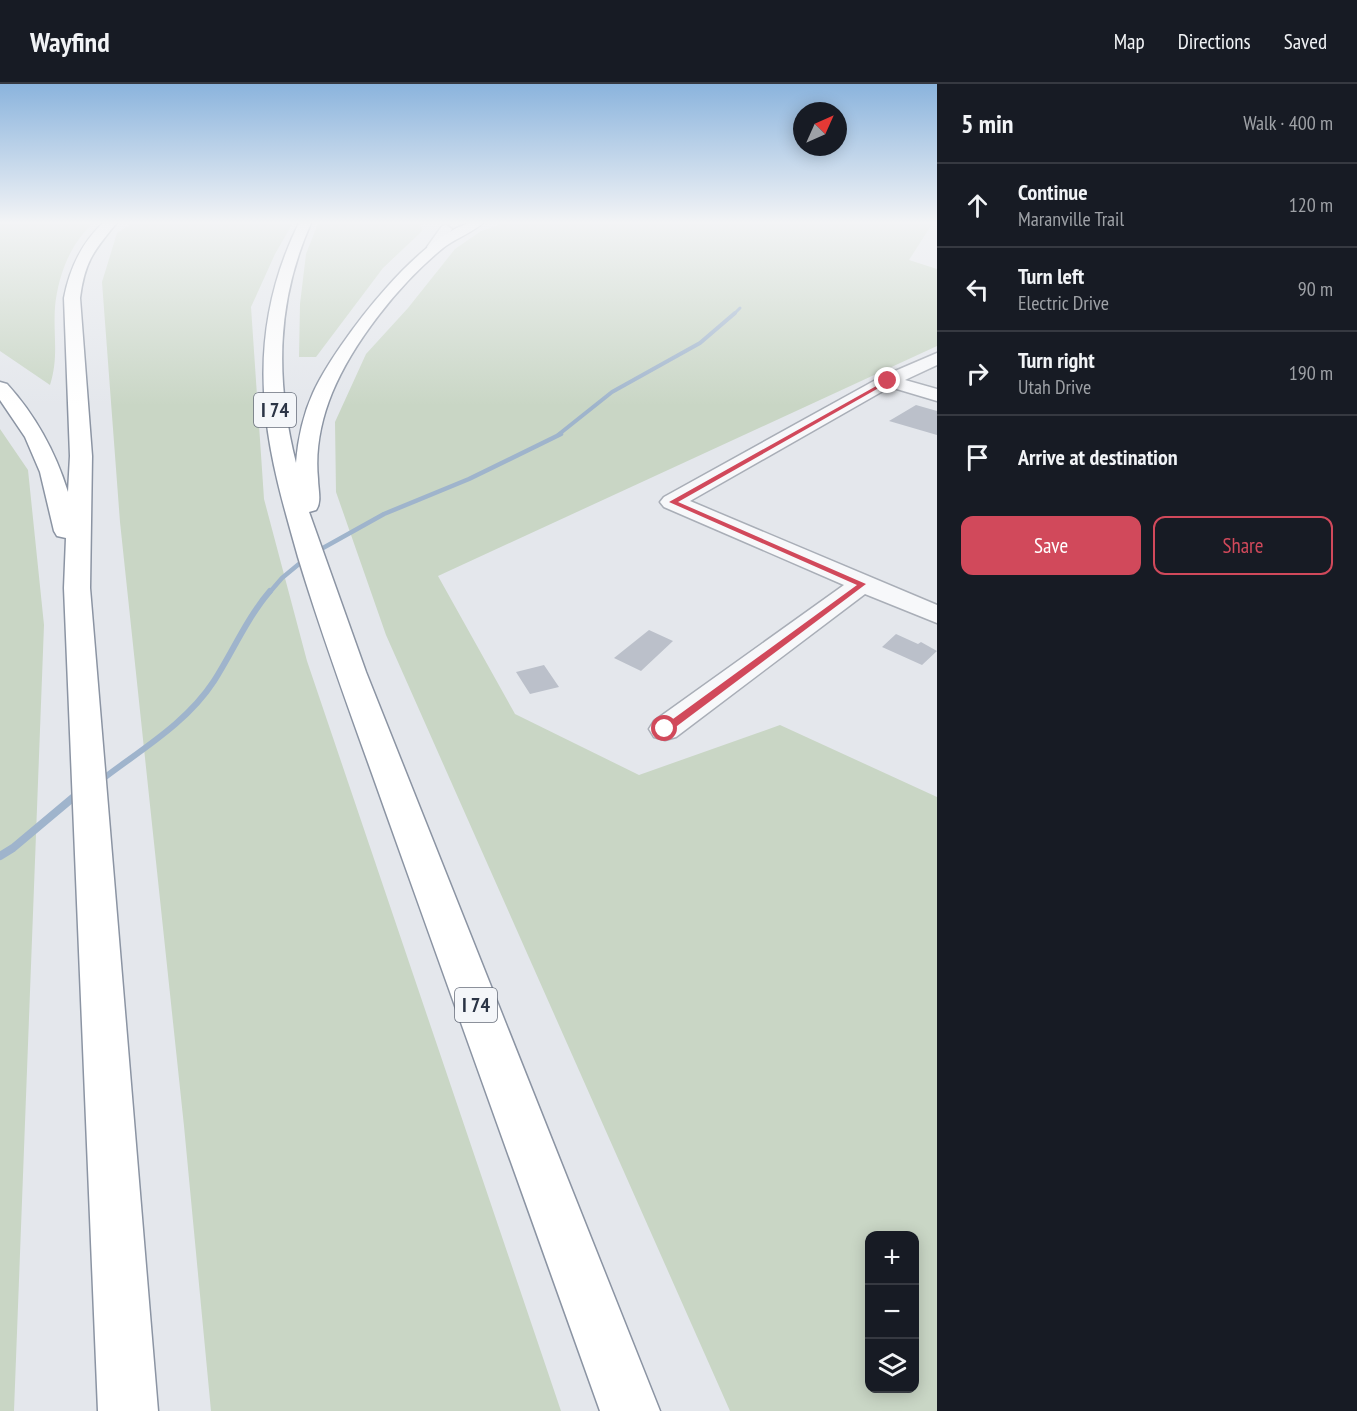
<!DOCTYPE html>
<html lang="en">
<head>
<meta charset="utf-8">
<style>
  :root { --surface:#171b24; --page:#242831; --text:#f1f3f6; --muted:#9ea1a6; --line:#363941; --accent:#d1495b }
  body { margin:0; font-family:"PT Sans Narrow",sans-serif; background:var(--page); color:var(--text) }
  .controls { position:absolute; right:18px; bottom:18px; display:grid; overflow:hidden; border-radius:12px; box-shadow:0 3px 15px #0003 }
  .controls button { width:54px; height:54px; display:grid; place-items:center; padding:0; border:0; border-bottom:2px solid var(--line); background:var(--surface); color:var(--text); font:30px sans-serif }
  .compass { position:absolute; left:793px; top:18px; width:54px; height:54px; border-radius:50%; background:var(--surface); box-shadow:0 3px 15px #0003; rotate:45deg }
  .stop { position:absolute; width:18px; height:18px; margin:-14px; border:4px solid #d1495b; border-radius:50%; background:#fff }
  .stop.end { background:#d1495b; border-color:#fff; box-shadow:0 2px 6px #0008 }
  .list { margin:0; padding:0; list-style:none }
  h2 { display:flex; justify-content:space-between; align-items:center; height:78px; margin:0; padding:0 24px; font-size:26px }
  h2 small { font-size:20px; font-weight:400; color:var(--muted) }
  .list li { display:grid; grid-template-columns:39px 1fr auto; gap:18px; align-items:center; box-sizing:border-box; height:84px; padding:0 24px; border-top:2px solid var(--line) }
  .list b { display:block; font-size:22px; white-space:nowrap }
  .list p { margin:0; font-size:20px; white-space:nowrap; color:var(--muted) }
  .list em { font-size:20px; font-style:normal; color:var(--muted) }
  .actions { display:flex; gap:12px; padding:18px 24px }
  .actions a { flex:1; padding:14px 0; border:2px solid var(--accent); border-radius:12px; text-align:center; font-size:21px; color:var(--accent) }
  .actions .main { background:var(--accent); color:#fff }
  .icon { flex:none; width:33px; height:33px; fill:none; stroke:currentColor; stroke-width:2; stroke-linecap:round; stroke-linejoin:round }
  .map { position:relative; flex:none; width:937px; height:1327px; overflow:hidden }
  header { display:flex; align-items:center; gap:36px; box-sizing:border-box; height:84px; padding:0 30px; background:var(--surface); border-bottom:2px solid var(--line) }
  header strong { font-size:28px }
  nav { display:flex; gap:33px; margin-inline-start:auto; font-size:21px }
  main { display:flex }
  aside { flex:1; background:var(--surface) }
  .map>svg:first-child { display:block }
  .green { fill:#c9d6c5; fill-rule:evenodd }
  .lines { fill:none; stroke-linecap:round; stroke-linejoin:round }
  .stream-far4 { stroke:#9fb4cc; stroke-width:3 }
  .stream-far3 { stroke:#9fb4cc; stroke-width:4 }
  .stream-far2 { stroke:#9fb4cc; stroke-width:4.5 }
  .stream-far1 { stroke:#9fb4cc; stroke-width:6 }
  .stream { stroke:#9fb4cc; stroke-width:8 }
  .building { fill:#bbc0ca }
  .minor-casing { stroke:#a9aeb7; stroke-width:3 }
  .highway-casing { stroke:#8b94a3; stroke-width:3 }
  .minor { fill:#f7f8fa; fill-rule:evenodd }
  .highway { fill:#fff; fill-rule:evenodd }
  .route { fill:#d1495b }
  .labels { text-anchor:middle; stroke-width:4.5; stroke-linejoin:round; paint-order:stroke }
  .shield { fill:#f4f6f9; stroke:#676e7b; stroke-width:1.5 }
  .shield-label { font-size:20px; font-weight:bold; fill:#2b3445 }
</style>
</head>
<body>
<header>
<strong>Wayfind</strong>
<nav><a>Map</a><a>Directions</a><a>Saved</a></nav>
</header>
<main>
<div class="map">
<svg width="937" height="1327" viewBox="0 0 937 1327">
  <rect width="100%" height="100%" fill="#e4e7ec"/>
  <path class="green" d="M 0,137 L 96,137 C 71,157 58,191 55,223 C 53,251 59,273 50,301 L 0,267 L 0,139 L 2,139 Z
    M 136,137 L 294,137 L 275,170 L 251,223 L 264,415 L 307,577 L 561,1327 L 211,1327 L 184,1042 L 120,438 L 102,198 L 117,149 Z
    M 319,137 C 353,137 387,141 421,138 L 422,147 L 383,184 L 316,273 L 299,273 L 300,220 L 306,170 Z
    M 511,137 L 934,137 L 909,176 L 937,185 L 937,262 L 438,492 L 515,630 L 639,691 L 780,641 L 937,713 L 937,1327 L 730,1327 L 386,551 L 336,408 L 335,338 L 366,270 L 408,224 L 455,165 L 481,147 ZM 870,1152 L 914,1152 L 914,1304 L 870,1304 Z
    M 0,345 L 28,386 L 44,541 L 14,1327 L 0,1327 Z"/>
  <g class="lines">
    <path class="stream-far4" d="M 734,230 L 740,224"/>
    <path class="stream-far3" d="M 558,351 L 612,308 L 700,259 L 735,229"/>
    <path class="stream-far2" d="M 314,469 L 384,430 L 469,395 L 561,350
      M 269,509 L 282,494 L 305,475"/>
    <path class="stream-far1" d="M 100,697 C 140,666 186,640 214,597 C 233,567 247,534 270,507
      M 74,714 L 78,710"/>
    <path class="stream" d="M 0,772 L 13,764 L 75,712"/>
  </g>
  <path class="building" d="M 916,321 L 937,327 L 937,351 L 889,337 Z
    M 649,546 L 673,557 L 641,587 L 614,574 Z
    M 896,550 L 918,560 L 921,558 L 937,567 L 922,581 L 882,563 Z
    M 544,581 L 559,603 L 530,610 L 516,588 Z"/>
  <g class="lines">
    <g class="minor-casing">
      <path id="minor" d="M 446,141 L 452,145 L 441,163 L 439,166 L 429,166 L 427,163 L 442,142 Z
        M 937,269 L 937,281 L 905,296 L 937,305 L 937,317 L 890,303 L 690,417 L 937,521 L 937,539 L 865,510 L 676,653 L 665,656 L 654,653 L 649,645 L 654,637 L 844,501 L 664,423 L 660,418 L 664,413 L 881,293 Z"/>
    </g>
    <g class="highway-casing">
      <path id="highway" d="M 105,137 L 118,137 C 95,166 85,175 80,214 L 92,372 L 90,504 L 158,1327 L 98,1327 L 64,504 L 66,454 L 57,452 L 54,447 L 40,388 L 25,353 L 0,316 L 0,298 L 7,300 C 36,332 55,367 68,408 L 70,372 L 64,214 C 70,183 82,158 105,137 Z
        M 300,137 L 312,137 C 276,216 275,296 296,379 C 298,355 303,331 313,309 C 334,262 430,133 485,137 C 474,148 456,154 443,164 C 400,199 353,258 332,309 C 321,336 315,366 318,395 C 318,405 322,418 316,426 L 309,428 L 366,588 L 660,1327 L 600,1327 C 529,1128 457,928 386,729 C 356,644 324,559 298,473 C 285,427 271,380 266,332 C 258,263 269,199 300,137 Z"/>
    </g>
    <use href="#minor" class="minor"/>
    <use href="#highway" class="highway"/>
  </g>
  <linearGradient id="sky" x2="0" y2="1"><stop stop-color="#8bb4dd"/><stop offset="0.43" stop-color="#f3f4f6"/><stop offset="1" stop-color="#f3f4f6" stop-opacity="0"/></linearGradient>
  <rect width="937" height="322" fill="url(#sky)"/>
  <path class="route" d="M 887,296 L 891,297 L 678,418 L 866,500 L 669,648 L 662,648 L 662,643 L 857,501 L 669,418 Z"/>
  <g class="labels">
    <g class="shield">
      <rect x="254" y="309" width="42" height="34" rx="4.5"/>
      <rect x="455" y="904" width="42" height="34" rx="4.5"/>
    </g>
    <g class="shield-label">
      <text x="275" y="333">I 74</text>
      <text x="476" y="928">I 74</text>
    </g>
  </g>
</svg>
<div class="controls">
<button>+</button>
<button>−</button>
<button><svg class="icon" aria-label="layers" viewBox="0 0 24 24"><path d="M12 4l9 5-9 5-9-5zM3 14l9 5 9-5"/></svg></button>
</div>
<svg class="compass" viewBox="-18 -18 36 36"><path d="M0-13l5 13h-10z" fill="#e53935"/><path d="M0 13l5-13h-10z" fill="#9ea1a6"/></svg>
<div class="stop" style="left:665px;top:645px"></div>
<div class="stop end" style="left:888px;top:297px"></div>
</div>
<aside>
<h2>5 min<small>Walk · 400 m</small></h2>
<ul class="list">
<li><svg class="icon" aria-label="ahead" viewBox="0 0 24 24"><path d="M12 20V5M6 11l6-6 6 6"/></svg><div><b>Continue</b><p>Maranville Trail</p></div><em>120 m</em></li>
<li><svg class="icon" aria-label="left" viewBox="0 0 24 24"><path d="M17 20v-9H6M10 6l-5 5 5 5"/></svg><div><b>Turn left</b><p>Electric Drive</p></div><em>90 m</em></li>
<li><svg class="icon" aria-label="right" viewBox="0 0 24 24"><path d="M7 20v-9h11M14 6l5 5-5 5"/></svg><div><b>Turn right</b><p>Utah Drive</p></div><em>190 m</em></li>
<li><svg class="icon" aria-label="arrive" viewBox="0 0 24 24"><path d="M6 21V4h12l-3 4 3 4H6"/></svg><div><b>Arrive at destination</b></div></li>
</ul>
<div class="actions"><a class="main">Save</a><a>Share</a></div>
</aside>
</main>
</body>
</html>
